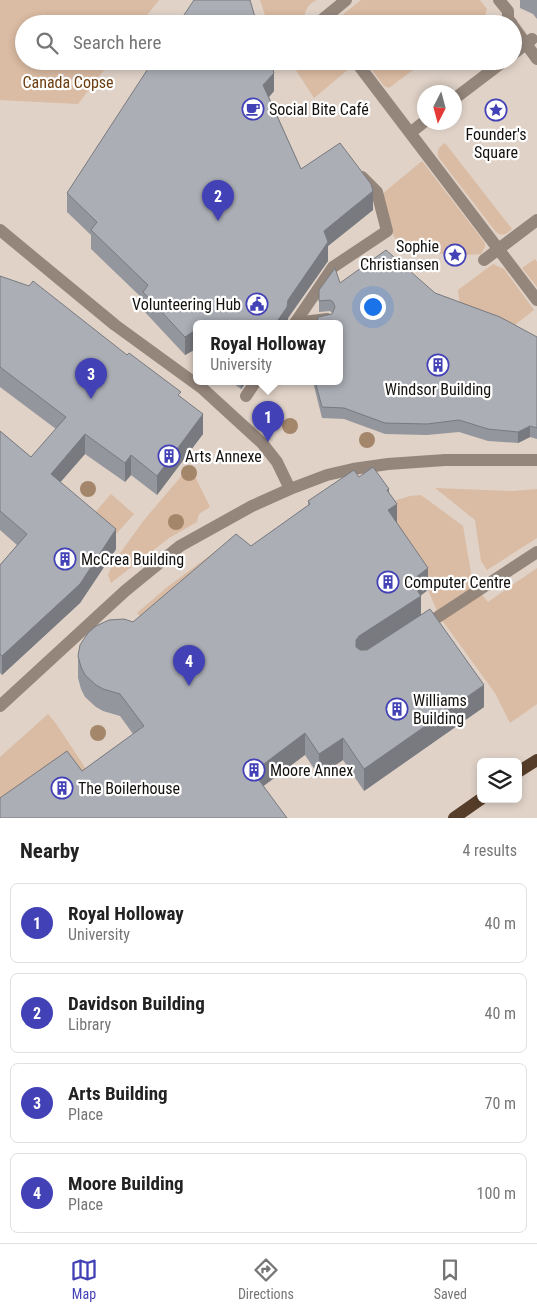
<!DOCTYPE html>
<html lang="en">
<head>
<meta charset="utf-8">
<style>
  :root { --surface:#fff; --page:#f6f6f6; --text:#222; --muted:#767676; --line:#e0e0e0; --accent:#4341b6 }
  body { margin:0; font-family:"Roboto Condensed",sans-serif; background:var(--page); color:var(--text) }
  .controls { position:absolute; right:15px; bottom:15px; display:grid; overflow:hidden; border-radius:8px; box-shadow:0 2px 8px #0003 }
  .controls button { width:45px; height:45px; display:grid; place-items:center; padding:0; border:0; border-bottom:1px solid var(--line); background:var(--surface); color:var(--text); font:25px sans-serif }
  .compass { position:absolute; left:417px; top:85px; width:45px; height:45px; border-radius:50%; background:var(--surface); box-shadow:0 2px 8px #0003; rotate:186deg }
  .you { position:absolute; left:372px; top:306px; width:18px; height:18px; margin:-12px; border:4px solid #fff; border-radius:50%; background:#1a73e8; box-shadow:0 0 0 8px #1a73e833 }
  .badge { display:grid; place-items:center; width:32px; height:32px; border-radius:50%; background:var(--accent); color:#fff; font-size:16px; font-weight:700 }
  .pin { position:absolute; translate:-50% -41px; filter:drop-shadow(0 1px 2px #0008) }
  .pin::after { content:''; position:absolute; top:26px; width:18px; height:15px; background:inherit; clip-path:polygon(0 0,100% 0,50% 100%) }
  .popup { position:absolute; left:193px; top:320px; width:150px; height:65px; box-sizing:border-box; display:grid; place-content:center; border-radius:8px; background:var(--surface); filter:drop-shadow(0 1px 4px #0005); font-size:16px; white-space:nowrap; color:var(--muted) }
  .popup b { font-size:19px; color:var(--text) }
  .popup::after { content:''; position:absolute; left:50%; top:100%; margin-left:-10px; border:10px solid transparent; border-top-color:var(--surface) }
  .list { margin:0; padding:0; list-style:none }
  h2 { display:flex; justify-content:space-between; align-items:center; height:65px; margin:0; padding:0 20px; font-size:21px }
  h2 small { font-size:16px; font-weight:400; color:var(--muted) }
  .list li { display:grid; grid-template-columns:32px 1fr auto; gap:15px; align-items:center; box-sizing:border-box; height:80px; margin:0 10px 10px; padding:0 10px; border:1px solid var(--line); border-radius:8px }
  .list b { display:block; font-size:19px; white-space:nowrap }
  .list p { margin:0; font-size:16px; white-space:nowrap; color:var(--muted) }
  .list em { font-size:16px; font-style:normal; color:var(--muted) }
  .icon { flex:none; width:28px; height:28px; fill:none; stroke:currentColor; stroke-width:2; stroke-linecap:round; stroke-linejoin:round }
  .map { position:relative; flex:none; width:537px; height:818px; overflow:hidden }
  .search { position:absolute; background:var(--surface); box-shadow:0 2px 8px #0003; left:15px; right:15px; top:15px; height:55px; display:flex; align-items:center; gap:12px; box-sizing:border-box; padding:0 18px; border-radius:28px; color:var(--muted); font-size:19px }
  .sheet { height:425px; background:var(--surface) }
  nav { display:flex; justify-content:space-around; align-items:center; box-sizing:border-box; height:70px; border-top:1px solid var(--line); background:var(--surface); font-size:14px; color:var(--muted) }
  nav a { display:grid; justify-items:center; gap:2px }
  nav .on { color:var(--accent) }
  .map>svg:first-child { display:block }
  .built { fill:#e0d2c7; fill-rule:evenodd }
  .green { fill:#dabba3 }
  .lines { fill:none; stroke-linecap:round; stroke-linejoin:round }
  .lane { stroke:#95867b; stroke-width:12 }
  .street { stroke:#95867b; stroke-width:12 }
  .primary { stroke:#563d29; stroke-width:12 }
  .tree { fill:#a4876b }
  .wall { fill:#94969d }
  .shaded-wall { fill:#787a7f }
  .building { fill:#acaeb6; stroke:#787a7f }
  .labels { text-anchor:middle; stroke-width:4.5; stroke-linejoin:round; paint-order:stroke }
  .park-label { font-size:16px; fill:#6c3e11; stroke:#fff }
  .poi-label { font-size:16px; fill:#13100e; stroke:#fff; text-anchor:start }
</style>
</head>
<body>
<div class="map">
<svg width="537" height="818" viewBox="0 0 537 818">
  <rect width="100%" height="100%" fill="#e8e0da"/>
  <path class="built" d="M 0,0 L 537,0 L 537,818 L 0,818 ZM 24,24 L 513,24 L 513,61 L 24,61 ZM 424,92 L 454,92 L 454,122 L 424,122 ZM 197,323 L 339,323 L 339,381 L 197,381 ZM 481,762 L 518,762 L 518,799 L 481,799 Z"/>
  <path class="green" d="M 0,0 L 159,0 L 140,24 L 24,24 L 24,61 L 111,61 L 78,104 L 0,100 Z
    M 260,0 L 317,0 C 307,4 303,13 305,24 L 268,24 Z
    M 361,0 L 480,0 L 487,9 L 485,16 L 475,24 L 337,24 L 337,19 Z
    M 290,61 L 345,61 L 350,68 L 314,98 Z
    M 365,61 L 425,61 L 389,88 L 384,86 Z
    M 445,143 L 512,229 C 506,234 503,237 496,232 L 439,158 C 436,150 439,147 445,143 Z
    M 422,161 L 485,243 L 485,247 L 481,254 L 451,256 L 401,244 L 394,237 L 381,195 Z
    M 535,259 L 537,262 L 537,287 L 522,268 Z
    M 493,264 L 504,269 L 534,310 L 516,324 L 514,329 L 460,307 L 458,290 Z
    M 190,466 L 210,507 L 199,514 L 197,522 L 169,538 L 111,583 L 108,575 L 113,563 L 144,520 Z
    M 435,488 L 513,491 L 537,489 L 537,538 L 487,570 L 481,561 L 475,520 Z
    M 111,494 L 134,514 L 109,542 L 86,523 Z
    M 421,495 L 463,526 L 473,584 L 488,602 L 537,568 L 537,704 L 510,723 L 495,693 L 439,616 L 428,590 L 384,504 L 410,496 Z
    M 213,553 L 215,555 L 146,624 L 137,613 L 166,588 Z
    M 48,714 L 57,725 L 92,778 L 0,818 L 0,757 Z"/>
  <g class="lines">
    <path class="lane" d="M 0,230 L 115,325 L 203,389 L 262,443 L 277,462 L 290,489
      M 424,626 L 537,552
      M 0,706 L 125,591 L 180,546 L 252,506 L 290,489 L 327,475 L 353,469 L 388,464 L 445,460 L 537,460"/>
    <path class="street" d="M 499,0 L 508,11 L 508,19 L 512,24
      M 327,24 L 323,19 L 346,0
      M 513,26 L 537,59
      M 513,54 L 532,39
      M 360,67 L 537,300
      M 454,99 L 504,61
      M 410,133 L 424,122
      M 484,260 L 537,220
      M 295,323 L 333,267 L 387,231 L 377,192 L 362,177
      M 296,323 L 327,319
      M 246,396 L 256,381"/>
    <path class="primary" d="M 518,772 L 537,760
      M 454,818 L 481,799"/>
  </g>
  <g class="tree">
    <circle cx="290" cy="426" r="8"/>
    <circle cx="367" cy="440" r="8"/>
    <circle cx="189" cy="473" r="8"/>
    <circle cx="88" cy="489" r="8"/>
    <circle cx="176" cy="522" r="8"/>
    <circle cx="98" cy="733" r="8"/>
  </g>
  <path class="wall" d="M 520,0 L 537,0 L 537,19 L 533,14 L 520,8 Z
    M 274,91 L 269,97 L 301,169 L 373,210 L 328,246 L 328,261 L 288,318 L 288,323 L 197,323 L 197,352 L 194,350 L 185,355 L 143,310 L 143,299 L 91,249 L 91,235 L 67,212 L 67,193 Z
    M 0,276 L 181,397 L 203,434 L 157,495 L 131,475 L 125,482 L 85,454 L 60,482 L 116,549 L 80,603 L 2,675 L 0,673 L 0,565 L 17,545 L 0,530 L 0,431 L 31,457 L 56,429 L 0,387 Z
    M 340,283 L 435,293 L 537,337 L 537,439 L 530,437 L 518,443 L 488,441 L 459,432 L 427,435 L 385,434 L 344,419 L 322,418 L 314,386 L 314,381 L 339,381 L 332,314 L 332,313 L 330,311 L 319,312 L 319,301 Z
    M 230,381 L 247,381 L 241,389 Z
    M 359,477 L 389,492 L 397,523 L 428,590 L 421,595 L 421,615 L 484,707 L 364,791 L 343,760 L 319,776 L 305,755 L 82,771 L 133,734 L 120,716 L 103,711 L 96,707 L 85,697 L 81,689 L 78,678 L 78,656 L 133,622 L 251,546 L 308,506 L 308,501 Z"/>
  <path class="shaded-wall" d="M 274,73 L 274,91 L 263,104 L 263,85 Z
    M 373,191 L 373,210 L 328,246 L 328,261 L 288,318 L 288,323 L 276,323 L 324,231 Z
    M 194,331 L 194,350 L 185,355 L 185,337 Z
    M 241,381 L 247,381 L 241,389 Z
    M 203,414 L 203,434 L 157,495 L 157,476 Z
    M 530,426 L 530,437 L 518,443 L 518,432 Z
    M 85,434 L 85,454 L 51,493 L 51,474 Z
    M 131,455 L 131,475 L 125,482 L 125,463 Z
    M 389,489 L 389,510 L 397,504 L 397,526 L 388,532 L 387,490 Z
    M 116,529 L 116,549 L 80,603 L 2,675 L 2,656 Z
    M 428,568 L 428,590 L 420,596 L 421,596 L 421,618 L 356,662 L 356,640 L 411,581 Z
    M 484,685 L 484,707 L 364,791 L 364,769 Z
    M 305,733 L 305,755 L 253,794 L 253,772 Z
    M 343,738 L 343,760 L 319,776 L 319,754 Z"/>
  <path class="building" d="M 194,0 L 250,0 L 257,24 L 178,24 Z
    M 153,61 L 270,61 L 274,73 L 263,85 L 301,169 L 340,143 L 371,184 L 373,191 L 324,231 L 328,242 L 288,300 L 287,307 L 276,323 L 197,323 L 197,334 L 194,331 L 185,337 L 143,292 L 148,285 L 91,230 L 97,222 L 67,193 Z
    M 386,250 L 435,293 L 500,317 L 537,337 L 537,428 L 530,426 L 518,432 L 488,429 L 459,420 L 427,424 L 385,423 L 344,408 L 322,407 L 315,381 L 339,381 L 339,323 L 317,323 L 318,317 L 332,314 L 335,307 L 333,302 L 330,300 L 319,301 L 319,290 L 335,268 L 340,283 Z
    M 0,276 L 29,286 L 33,281 L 127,355 L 129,353 L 181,392 L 178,395 L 203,414 L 157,476 L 131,455 L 125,463 L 85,434 L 51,474 L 116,529 L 80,584 L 2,656 L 0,654 L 0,565 L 27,534 L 0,511 L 0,431 L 31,457 L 66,417 L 0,367 Z
    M 373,467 L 389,489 L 387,490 L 397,504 L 388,510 L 428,568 L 411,581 L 421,596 L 359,636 L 356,640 L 356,647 L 360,650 L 367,650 L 430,609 L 484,685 L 364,769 L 343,738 L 319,754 L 305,733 L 253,772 L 287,818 L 0,818 L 0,798 L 67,751 L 82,771 L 144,726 L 120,694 L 103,689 L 96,685 L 85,675 L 81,667 L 78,656 L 80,645 L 88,633 L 96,626 L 109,620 L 124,619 L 133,622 L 236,534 L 251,546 L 310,504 L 308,501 L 354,470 L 359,477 Z"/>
  <defs>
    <g id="cafe-ring" transform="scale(1.125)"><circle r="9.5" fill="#fff" stroke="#4341b6" stroke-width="1.5"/><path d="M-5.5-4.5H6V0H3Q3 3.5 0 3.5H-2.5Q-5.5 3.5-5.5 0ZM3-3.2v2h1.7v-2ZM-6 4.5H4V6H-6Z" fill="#4341b6"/></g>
    <g id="sight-ring" transform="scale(1.125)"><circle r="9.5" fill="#fff" stroke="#4341b6" stroke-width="1.5"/><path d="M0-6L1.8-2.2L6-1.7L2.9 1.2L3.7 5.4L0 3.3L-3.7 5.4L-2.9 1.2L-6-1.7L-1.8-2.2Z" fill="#4341b6"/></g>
    <g id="civic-ring" transform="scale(1.125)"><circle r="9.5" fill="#fff" stroke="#4341b6" stroke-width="1.5"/><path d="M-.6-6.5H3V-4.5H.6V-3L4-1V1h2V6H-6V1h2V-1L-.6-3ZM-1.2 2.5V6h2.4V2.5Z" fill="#4341b6"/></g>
    <g id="building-ring" transform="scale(1.125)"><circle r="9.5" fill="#fff" stroke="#4341b6" stroke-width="1.5"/><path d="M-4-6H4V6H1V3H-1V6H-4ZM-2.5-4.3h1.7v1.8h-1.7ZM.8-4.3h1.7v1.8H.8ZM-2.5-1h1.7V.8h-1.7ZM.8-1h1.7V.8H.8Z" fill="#4341b6"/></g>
  </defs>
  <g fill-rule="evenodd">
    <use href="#cafe-ring" x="253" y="109"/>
    <use href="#sight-ring" x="496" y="110"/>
    <use href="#sight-ring" x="455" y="255"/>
    <use href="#civic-ring" x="257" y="304"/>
    <use href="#building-ring" x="438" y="365"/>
    <use href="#building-ring" x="169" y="456"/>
    <use href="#building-ring" x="65" y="559"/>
    <use href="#building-ring" x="388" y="582"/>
    <use href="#building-ring" x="397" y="709"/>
    <use href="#building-ring" x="254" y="770"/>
    <use href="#building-ring" x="62" y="788"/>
  </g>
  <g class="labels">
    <g class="park-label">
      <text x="68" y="88">Canada Copse</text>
    </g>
    <g class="poi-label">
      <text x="269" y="115">Social Bite Café</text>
      <text x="496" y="140" text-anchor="middle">Founder's<tspan x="496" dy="18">Square</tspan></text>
      <text x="439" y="252" text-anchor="end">Sophie<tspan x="439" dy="18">Christiansen</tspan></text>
      <text x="241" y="310" text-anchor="end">Volunteering Hub</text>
      <text x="438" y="395" text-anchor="middle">Windsor Building</text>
      <text x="185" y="462">Arts Annexe</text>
      <text x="81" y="565">McCrea Building</text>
      <text x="404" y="588">Computer Centre</text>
      <text x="413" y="706">Williams<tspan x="413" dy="18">Building</tspan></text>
      <text x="270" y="776">Moore Annex</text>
      <text x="78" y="794">The Boilerhouse</text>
    </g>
  </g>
</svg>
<div class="controls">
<button><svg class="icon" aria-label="layers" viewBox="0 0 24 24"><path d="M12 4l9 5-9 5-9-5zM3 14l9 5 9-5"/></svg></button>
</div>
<svg class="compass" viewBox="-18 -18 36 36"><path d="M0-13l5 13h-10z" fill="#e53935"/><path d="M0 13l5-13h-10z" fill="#767676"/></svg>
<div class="you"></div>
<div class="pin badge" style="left:268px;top:442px">1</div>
<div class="popup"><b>Royal Holloway</b>University</div>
<div class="pin badge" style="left:218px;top:221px">2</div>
<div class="pin badge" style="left:91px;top:399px">3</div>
<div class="pin badge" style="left:189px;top:686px">4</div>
<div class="search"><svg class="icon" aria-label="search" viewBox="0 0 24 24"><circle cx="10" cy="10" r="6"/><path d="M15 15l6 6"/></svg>Search here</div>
</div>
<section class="sheet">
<h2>Nearby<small>4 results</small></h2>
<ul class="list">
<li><span class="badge">1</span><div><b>Royal Holloway</b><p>University</p></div><em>40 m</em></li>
<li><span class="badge">2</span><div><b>Davidson Building</b><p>Library</p></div><em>40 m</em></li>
<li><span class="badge">3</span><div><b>Arts Building</b><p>Place</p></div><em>70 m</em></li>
<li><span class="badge">4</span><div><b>Moore Building</b><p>Place</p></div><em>100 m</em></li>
</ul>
</section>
<nav>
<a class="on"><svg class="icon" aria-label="map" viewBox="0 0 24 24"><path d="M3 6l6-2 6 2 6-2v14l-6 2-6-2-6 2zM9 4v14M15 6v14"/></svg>Map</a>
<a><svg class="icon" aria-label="directions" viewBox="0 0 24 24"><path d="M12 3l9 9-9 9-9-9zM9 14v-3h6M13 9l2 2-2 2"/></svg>Directions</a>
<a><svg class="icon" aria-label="saved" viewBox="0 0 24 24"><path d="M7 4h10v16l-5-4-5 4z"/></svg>Saved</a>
</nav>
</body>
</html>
